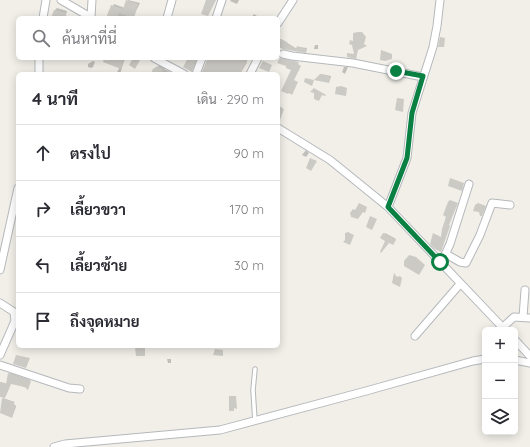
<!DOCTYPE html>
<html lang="th">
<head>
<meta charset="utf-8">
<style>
  :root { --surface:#fff; --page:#f2f2f3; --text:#2b2b33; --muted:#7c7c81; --line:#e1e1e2 }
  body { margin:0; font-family:Quicksand,Sarabun,sans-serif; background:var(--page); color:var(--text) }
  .controls { position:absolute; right:12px; bottom:12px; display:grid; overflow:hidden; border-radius:6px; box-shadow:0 2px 10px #0003 }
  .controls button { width:36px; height:36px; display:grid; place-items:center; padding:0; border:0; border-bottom:1px solid var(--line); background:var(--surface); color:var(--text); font:20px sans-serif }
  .stop { position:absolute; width:12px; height:12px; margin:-9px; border:3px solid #0b8043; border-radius:50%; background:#fff }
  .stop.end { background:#0b8043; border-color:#fff; box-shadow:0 1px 4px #0008 }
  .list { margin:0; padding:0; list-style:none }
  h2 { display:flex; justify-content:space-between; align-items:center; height:52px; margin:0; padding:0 16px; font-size:17px }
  h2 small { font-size:13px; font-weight:400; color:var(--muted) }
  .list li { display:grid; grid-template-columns:26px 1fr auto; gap:12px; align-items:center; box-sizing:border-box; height:56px; padding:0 16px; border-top:1px solid var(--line) }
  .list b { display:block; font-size:15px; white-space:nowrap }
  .list em { font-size:13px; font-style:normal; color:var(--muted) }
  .icon { flex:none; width:22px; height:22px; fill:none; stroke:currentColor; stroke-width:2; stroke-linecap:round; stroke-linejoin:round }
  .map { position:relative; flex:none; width:530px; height:447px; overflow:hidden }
  .search { position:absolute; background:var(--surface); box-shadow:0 2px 10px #0003; left:16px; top:16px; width:264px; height:44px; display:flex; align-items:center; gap:10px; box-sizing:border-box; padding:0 14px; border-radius:6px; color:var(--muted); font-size:15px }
  .panel { position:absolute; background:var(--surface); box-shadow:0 2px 10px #0003; left:16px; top:72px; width:264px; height:276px; border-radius:6px }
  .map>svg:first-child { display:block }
  .shadow { fill:#0003 }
  .building { fill:#cccac5 }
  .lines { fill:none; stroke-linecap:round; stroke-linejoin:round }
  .service-casing { stroke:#b5b8bc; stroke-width:5.5 }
  .minor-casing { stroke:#b5b8bc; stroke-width:9 }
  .service { stroke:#fff; stroke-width:3.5 }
  .minor { stroke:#fff; stroke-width:7 }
  .route { stroke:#0b8043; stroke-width:5 }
</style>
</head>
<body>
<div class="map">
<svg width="530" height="447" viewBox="0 0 530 447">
  <rect width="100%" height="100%" fill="#f1efe8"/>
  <path class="shadow" d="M 128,0 L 140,3 L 133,17 L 127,15 L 129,18 L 116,17 L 107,18 L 114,4 L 125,8 Z
    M 231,0 L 239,0 L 237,4 L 230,1 Z
    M 57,8 L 67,11 L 65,18 L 52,18 L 55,10 Z
    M 254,14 L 260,18 L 251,18 Z
    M 278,39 L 281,39 L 297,49 L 298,47 L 307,48 L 306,51 L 278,46 Z
    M 315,45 L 318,45 L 318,49 L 314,49 Z
    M 105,58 L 125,58 L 120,74 L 116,74 L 120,67 Z
    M 182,58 L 197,58 L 193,69 L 188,60 Z
    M 208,58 L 246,58 L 247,61 L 240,74 L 202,74 Z
    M 93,61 L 95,62 L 93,67 L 91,68 L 88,67 L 88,64 Z
    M 160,65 L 165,67 L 164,69 L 174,74 L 152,74 L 153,69 Z
    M 344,67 L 348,67 L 345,74 L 342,72 Z
    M 321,74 L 331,76 L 329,81 L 319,77 Z
    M 306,150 L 309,153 L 306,157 L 302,155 Z
    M 385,233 L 396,239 L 393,243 L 382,237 Z
    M 166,346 L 175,346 L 174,347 L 166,348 Z
    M 167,359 L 171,359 L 171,363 L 168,363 Z
    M 10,373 L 30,380 L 28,388 L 11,383 L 5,397 L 3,398 L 14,402 L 13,403 L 16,406 L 12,417 L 3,399 L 5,397 L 0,395 L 0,384 L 1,382 L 7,384 Z"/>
  <path class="building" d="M 126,0 L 138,4 L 134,18 L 119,13 L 117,18 L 106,18 L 111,5 L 123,9 Z
    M 206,0 L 216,0 L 208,16 L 201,14 Z
    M 54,10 L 66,13 L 64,18 L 51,18 Z
    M 358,32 L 362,32 L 366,37 L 364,44 L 367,46 L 358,50 L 356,59 L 347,57 L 347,53 L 354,54 L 352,45 L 349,44 L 350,40 L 353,41 L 353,33 Z
    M 440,37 L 445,38 L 444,47 L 438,47 Z
    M 278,38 L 287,42 L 287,44 L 296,49 L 297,46 L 307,49 L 306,53 L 283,49 L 278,47 Z
    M 381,50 L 392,54 L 392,59 L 385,61 L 380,60 Z
    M 104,58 L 124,58 L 121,69 L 103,62 Z
    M 133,58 L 140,60 L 135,69 L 129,65 Z
    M 188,58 L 196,58 L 192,72 L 183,67 Z
    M 209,58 L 236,58 L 246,61 L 247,63 L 240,74 L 201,74 L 207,60 L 208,61 Z
    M 280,58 L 299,62 L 298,64 L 301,66 L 294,80 L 298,82 L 292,95 L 289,93 L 288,94 L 281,91 L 291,70 L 286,68 L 286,66 L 277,63 Z
    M 263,61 L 272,65 L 269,72 L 259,68 Z
    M 157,67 L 163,69 L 162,74 L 151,74 L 153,69 Z
    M 320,74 L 331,77 L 329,83 L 314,80 Z
    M 305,78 L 314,80 L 312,86 L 304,82 Z
    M 341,86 L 347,88 L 346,96 L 335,94 L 336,87 Z
    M 314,88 L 326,95 L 325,96 L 322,95 L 319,101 L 314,99 L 314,93 L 310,92 Z
    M 397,98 L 404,99 L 403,112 L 395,110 Z
    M 278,105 L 284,109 L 279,123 L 278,123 Z
    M 310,158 L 317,161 L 311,171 L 306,168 Z
    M 450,178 L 464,183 L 462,191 L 448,186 Z
    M 450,200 L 458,203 L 449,225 L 450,226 L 441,252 L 435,249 L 430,244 L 433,233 L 441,237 L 442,229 L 446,217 L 443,215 L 448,202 Z
    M 359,203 L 367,207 L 365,213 L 363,212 L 358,219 L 351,217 L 350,213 L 353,209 L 355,210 Z
    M 478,203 L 486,206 L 482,216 L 480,216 L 479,212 L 473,211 L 475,205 Z
    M 370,216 L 377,219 L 372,230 L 366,227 Z
    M 348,232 L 354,235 L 350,245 L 343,242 L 345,240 L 345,233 Z
    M 383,233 L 396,240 L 393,245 L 389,243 L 381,253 L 380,252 L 385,241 L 380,238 Z
    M 409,255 L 416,257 L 425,265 L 419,275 L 404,266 L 404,261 Z
    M 394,273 L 397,277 L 400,276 L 402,278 L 400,287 L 392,283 Z
    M 145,346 L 145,356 L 136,356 L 135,347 Z
    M 215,349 L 223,350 L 223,356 L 213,355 Z
    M 16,355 L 30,358 L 26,368 L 13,364 Z
    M 8,373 L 31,381 L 28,390 L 25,387 L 11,384 L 5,398 L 0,397 L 0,382 L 6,384 Z
    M 229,396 L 236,396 L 237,409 L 234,408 L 234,411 L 229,411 Z
    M 2,398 L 15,402 L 13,404 L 16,407 L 12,418 L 0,413 Z"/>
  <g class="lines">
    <g class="service-casing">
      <path id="service" d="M 255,421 L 253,390 L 255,369"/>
    </g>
    <g class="minor-casing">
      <path id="minor" d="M 61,0 L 92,18
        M 91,17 L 92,0
        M 43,18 L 46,0
        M 167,18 L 172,0
        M 216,18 L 222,0
        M 278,23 L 293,0
        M 283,54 L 292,56 L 353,63 L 423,77
        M 154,58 L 184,74
        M 39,74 L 39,58
        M 196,74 L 202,58
        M 250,74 L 258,58
        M 278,128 L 330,160 L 388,207 L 505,330
        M 388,207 L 407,158 L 412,113 L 433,47 L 437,26 L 440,0
        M 446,254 L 460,262 L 466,263 L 480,235 L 492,203 L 510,205
        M 444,257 L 450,244 L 469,184
        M 0,270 L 18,188
        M 0,303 L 14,312 L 15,321 L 0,355
        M 523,317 L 525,290
        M 503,327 L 514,317 L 530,318
        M 415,336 L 460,284
        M 515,340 L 530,356
        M 515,360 L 530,363
        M 0,365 L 69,388 L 80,389
        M 54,447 L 65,444 L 220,430 L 366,391 L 473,361 L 485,359"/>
    </g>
    <use href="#service" class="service"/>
    <use href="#minor" class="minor"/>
  </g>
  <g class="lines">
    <path class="route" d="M 396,71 L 423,76 L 412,113 L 407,158 L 388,207 L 440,262"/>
  </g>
</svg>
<div class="controls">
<button>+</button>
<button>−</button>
<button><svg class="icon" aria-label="layers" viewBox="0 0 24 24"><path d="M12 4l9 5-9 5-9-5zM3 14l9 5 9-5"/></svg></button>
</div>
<div class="stop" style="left:440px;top:262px"></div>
<div class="stop end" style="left:396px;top:71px"></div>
<div class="search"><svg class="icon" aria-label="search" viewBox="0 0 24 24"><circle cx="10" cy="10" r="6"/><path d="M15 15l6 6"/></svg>ค้นหาที่นี่</div>
<section class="panel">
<h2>4 นาที<small>เดิน · 290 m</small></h2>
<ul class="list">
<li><svg class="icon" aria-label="ahead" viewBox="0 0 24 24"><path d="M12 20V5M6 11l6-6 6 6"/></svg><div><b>ตรงไป</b></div><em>90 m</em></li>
<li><svg class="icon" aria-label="right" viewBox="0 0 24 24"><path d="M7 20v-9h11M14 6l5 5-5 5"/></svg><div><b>เลี้ยวขวา</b></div><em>170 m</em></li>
<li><svg class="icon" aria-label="left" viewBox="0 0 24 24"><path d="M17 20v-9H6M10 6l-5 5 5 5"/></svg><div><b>เลี้ยวซ้าย</b></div><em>30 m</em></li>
<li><svg class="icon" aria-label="arrive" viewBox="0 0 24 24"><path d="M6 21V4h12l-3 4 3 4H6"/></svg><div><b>ถึงจุดหมาย</b></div></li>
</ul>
</section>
</div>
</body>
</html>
